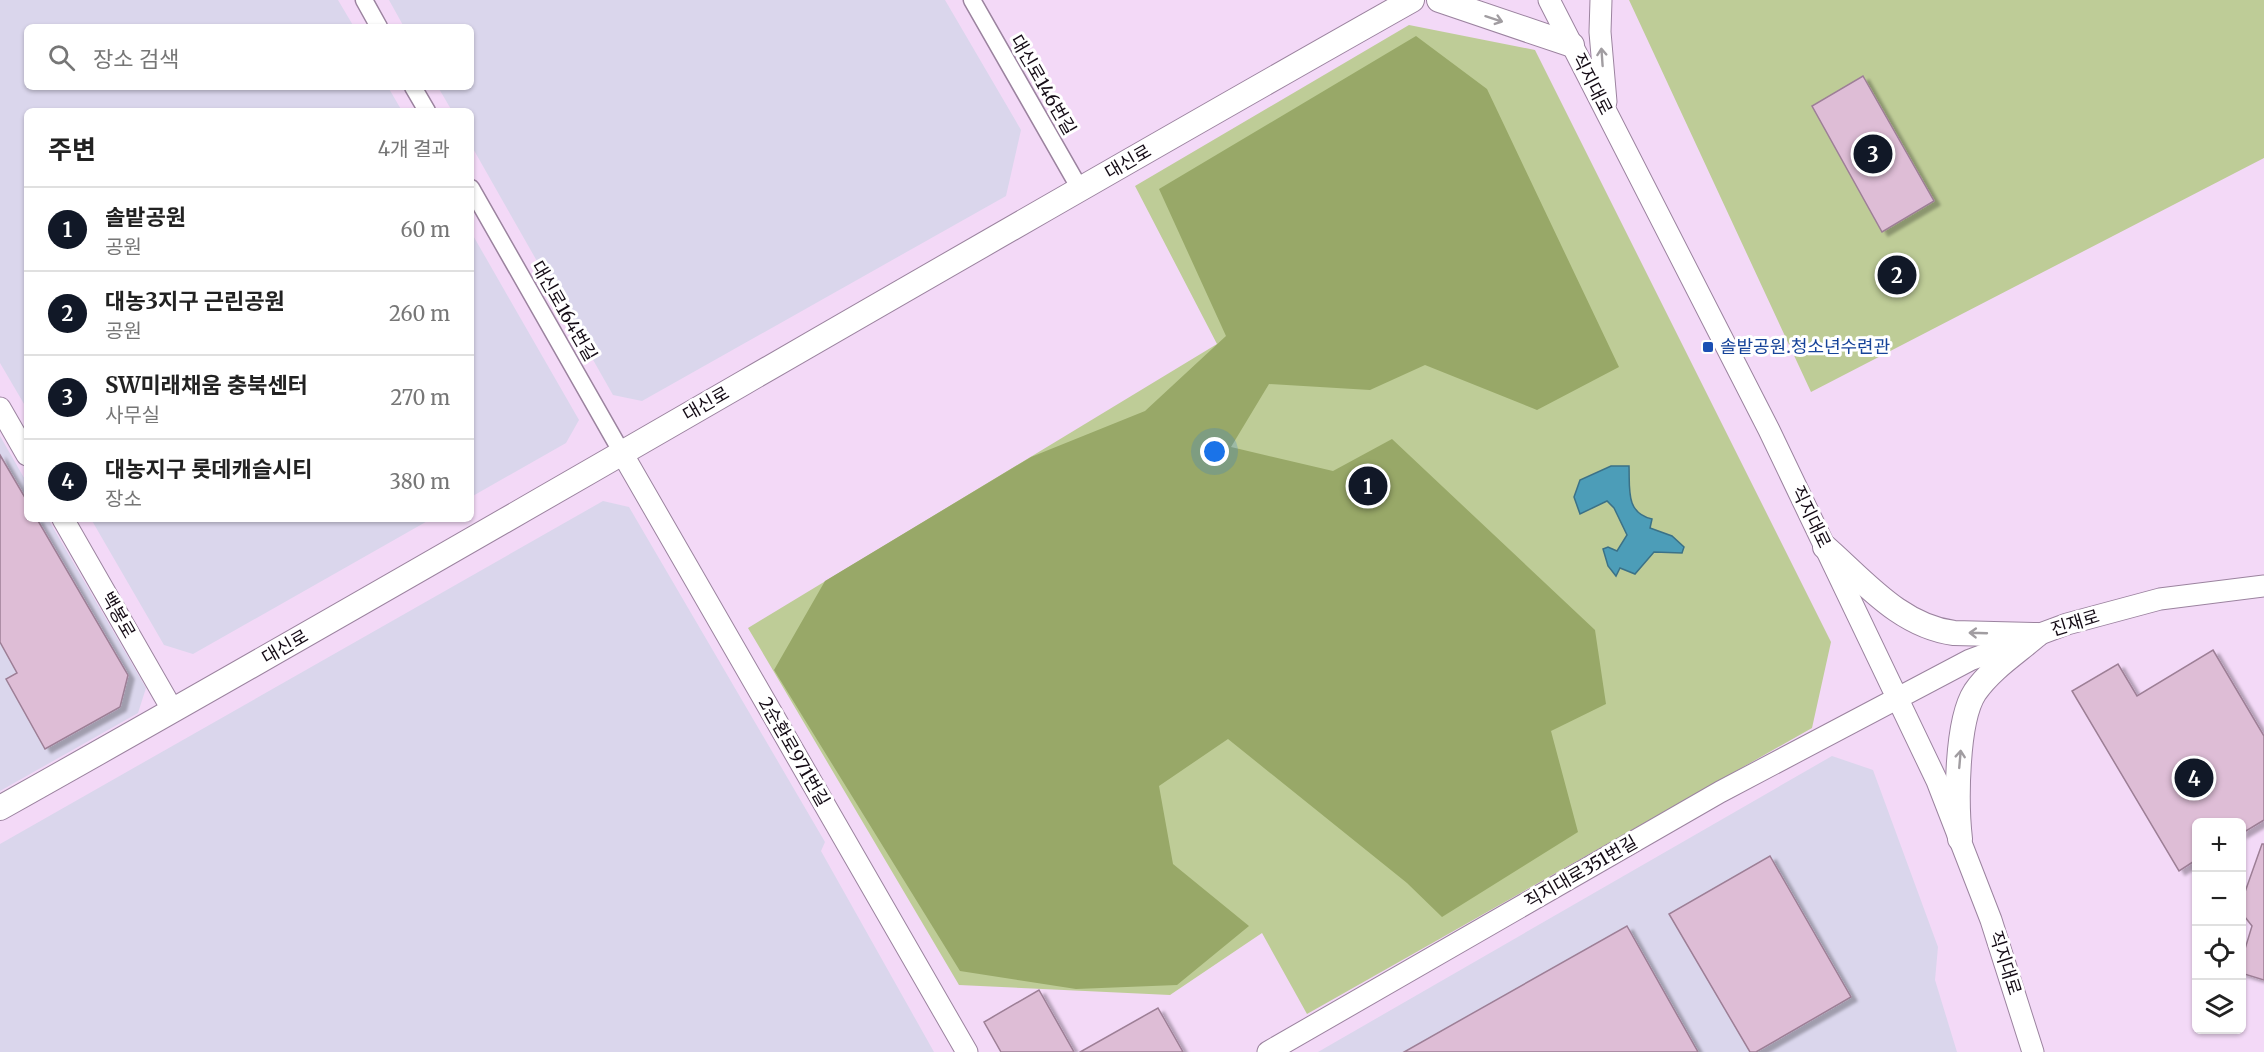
<!DOCTYPE html>
<html lang="ko">
<head>
<meta charset="utf-8">
<style>
  :root { --surface:#fff; --page:#f6f6f6; --text:#222; --muted:#767676; --line:#e0e0e0; --accent:#111827 }
  body { margin:0; font-family:Merriweather,"Noto Sans KR",serif; background:var(--page); color:var(--text) }
  .controls { position:absolute; right:18px; bottom:18px; display:grid; overflow:hidden; border-radius:9px; box-shadow:0 2px 4px #0004 }
  .controls button { width:54px; height:54px; display:grid; place-items:center; padding:0; border:0; border-bottom:2px solid var(--line); background:var(--surface); color:var(--text); font:30px sans-serif }
  .you { position:absolute; left:1215px; top:452px; width:21px; height:21px; margin:-15px; border:4px solid #fff; border-radius:50%; background:#1a73e8; box-shadow:0 0 0 9px #1a73e833 }
  .badge { display:grid; place-items:center; width:39px; height:39px; border-radius:50%; background:var(--accent); color:#fff; font-size:20px; font-weight:700 }
  .pin { position:absolute; translate:-50% -50%; border:3px solid #fff; box-shadow:0 2px 6px #0006 }
  .list { margin:0; padding:0; list-style:none }
  h2 { display:flex; justify-content:space-between; align-items:center; height:78px; margin:0; padding:0 24px; font-size:26px }
  h2 small { font-size:20px; font-weight:400; color:var(--muted) }
  .list li { display:grid; grid-template-columns:39px 1fr auto; gap:18px; align-items:center; box-sizing:border-box; height:84px; padding:0 24px; border-top:2px solid var(--line) }
  .list b { display:block; font-size:22px; white-space:nowrap }
  .list p { margin:0; font-size:20px; white-space:nowrap; color:var(--muted) }
  .list em { font-size:20px; font-style:normal; color:var(--muted) }
  .icon { flex:none; width:33px; height:33px; fill:none; stroke:currentColor; stroke-width:2; stroke-linecap:round; stroke-linejoin:round }
  .map { position:relative; flex:none; width:2264px; height:1052px; overflow:hidden }
  .search { position:absolute; background:var(--surface); box-shadow:0 2px 4px #0004; left:24px; top:24px; width:450px; height:66px; display:flex; align-items:center; gap:15px; box-sizing:border-box; padding:0 21px; border-radius:9px; color:var(--muted); font-size:22px }
  .panel { position:absolute; background:var(--surface); box-shadow:0 2px 4px #0004; left:24px; top:108px; width:450px; height:414px; border-radius:9px }
  .map>svg:first-child { display:block }
  .industrial { fill:#dad6ec }
  .green { fill:#becc97 }
  .forest { fill:#98a868 }
  .water { fill:#4c9db8; stroke:#3b7187; stroke-width:1.5 }
  .building { fill:#debdd6; stroke:#9d7f96; stroke-width:1.5; filter:url(#shadow) }
  .lines { fill:none; stroke-linecap:round; stroke-linejoin:round }
  .minor-casing { stroke:#9b839f; stroke-width:19 }
  .tertiary-casing { stroke:#9b839f; stroke-width:23 }
  .secondary-casing { stroke:#9b839f; stroke-width:26 }
  .minor { stroke:#fff; stroke-width:16 }
  .tertiary { stroke:#fff; stroke-width:21 }
  .secondary { stroke:#fff; stroke-width:24 }
  .oneway { stroke:#a19da1 }
  .transit-dot { fill:#1a4fb4; stroke:#fff; stroke-width:2 }
  .labels { text-anchor:middle; stroke-width:6; stroke-linejoin:round; paint-order:stroke }
  .street-label { font-size:18px; fill:#140b15; stroke:#fff }
  .transit-label { font-size:18px; fill:#164399; stroke:#fff; text-anchor:start }
</style>
</head>
<body>
<div class="map">
<svg width="2264" height="1052" viewBox="0 0 2264 1052">
  <defs>
    <filter id="shadow"><feDropShadow dx="6" dy="4" stdDeviation="1.5" flood-color="#0004"/></filter>
  </defs>
  <rect width="100%" height="100%" fill="#f3d9f7"/>
  <path class="industrial" d="M 0,0 L 338,0 L 354,27 L 27,27 L 27,87 L 388,87 L 402,111 L 27,111 L 27,409 L 0,363 Z
    M 389,0 L 945,0 L 1021,130 L 1006,196 L 642,401 L 613,395 L 471,145 L 471,111 L 452,111 L 438,87 L 471,87 L 471,27 L 404,27 Z
    M 471,232 L 579,420 L 566,443 L 471,497 Z
    M 0,436 L 27,483 L 27,519 L 48,519 L 146,688 L 138,713 L 0,791 Z
    M 603,501 L 629,507 L 825,842 L 821,851 L 934,1052 L 0,1052 L 0,844 Z
    M 91,519 L 431,519 L 193,654 L 164,645 Z
    M 1832,756 L 1873,770 L 1938,947 L 1935,980 L 1957,1052 L 1318,1052 Z"/>
  <path class="green" d="M 1629,0 L 2264,0 L 2264,158 L 1811,392 Z
    M 1409,25 L 1535,50 L 1831,642 L 1812,728 L 1307,1014 L 1262,933 L 1170,995 L 959,985 L 748,628 L 1217,344 L 1135,186 Z"/>
  <path class="forest" d="M 1416,36 L 1487,89 L 1619,367 L 1537,410 L 1425,365 L 1370,390 L 1269,384 L 1231,447 L 1333,471 L 1392,439 L 1595,630 L 1606,704 L 1551,731 L 1578,832 L 1442,917 L 1407,883 L 1228,739 L 1159,786 L 1173,864 L 1249,926 L 1177,985 L 1076,989 L 960,971 L 774,670 L 825,581 L 1031,457 L 1145,411 L 1226,336 L 1159,189 Z"/>
  <path class="water" d="M 1611,466 L 1629,466 C 1630,488 1625,513 1652,519 L 1650,528 L 1672,536 L 1684,547 L 1682,553 L 1654,552 L 1635,574 L 1620,568 L 1616,576 L 1608,566 L 1603,549 L 1608,547 L 1617,551 L 1627,535 L 1614,508 L 1607,501 L 1580,514 L 1574,497 L 1580,480 Z"/>
  <path class="building" d="M 1863,76 L 1934,201 L 1882,232 L 1812,106 Z
    M 0,455 L 27,501 L 27,519 L 37,519 L 128,675 L 120,707 L 45,749 L 6,679 L 17,673 L 0,642 Z
    M 2213,650 L 2264,736 L 2264,820 L 2241,834 L 2241,822 L 2196,822 L 2196,860 L 2179,871 L 2072,691 L 2118,664 L 2137,696 Z
    M 2262,844 L 2264,844 L 2264,980 L 2241,973 L 2241,962 L 2252,926 L 2241,912 L 2241,890 L 2245,892 Z
    M 1770,856 L 1851,997 L 1756,1052 L 1750,1052 L 1669,914 Z
    M 1627,926 L 1698,1052 L 1404,1052 Z
    M 1039,990 L 1074,1052 L 1001,1052 L 984,1022 Z
    M 1158,1008 L 1183,1052 L 1080,1052 Z"/>
  <g class="lines">
    <g class="minor-casing">
      <path id="minor" d="M 364,0 L 379,27
        M 972,0 L 1080,189
        M 413,87 L 427,111
        M 471,188 L 622,453"/>
    </g>
    <g class="tertiary-casing">
      <path id="tertiary" d="M 1549,0 L 1769,430 L 1937,781 L 1991,920 L 2033,1052
        M 1601,0 L 1600,32 L 1606,102
        M 0,408 L 27,455
        M 622,453 L 967,1052
        M 63,519 L 173,711
        M 1268,1052 L 1720,792 L 1970,660 L 2067,624 L 2160,599 L 2264,586"/>
    </g>
    <g class="secondary-casing">
      <path id="secondary" d="M 1439,0 L 1572,45
        M 1825,547 C 1864,581 1900,626 1954,633 L 2037,635
        M 0,808 C 473,543 940,266 1412,0
        M 1960,839 C 1956,804 1956,721 1975,692 C 1991,669 2016,653 2037,635"/>
    </g>
    <use href="#minor" class="minor"/>
    <use href="#tertiary" class="tertiary"/>
    <use href="#secondary" class="secondary"/>
  </g>
  <defs><path id="oneway-shaft" d="M-6 0H5M1.5-3L5.5 0L1.5 3" fill="none" stroke-width="1.6" stroke-linecap="round" stroke-linejoin="round" transform="scale(1.5)"/></defs>
  <g class="oneway">
    <use href="#oneway-shaft" transform="translate(1494 19) rotate(18)"/>
    <use href="#oneway-shaft" transform="translate(1602 57) rotate(-94)"/>
    <use href="#oneway-shaft" transform="translate(1978 633) rotate(-178)"/>
    <use href="#oneway-shaft" transform="translate(1960 759) rotate(-85)"/>
  </g>
  <rect class="transit-dot" x="1702" y="341" width="12" height="12" rx="3"/>
  <g class="labels">
    <g class="street-label">
      <text transform="translate(1592 84) rotate(63)" y="6">직지대로</text>
      <text transform="translate(1043 85) rotate(60)" y="6">대신로146번길</text>
      <text transform="translate(1128 162) rotate(-30)" y="6">대신로</text>
      <text transform="translate(564 311) rotate(60)" y="6">대신로164번길</text>
      <text transform="translate(706 404) rotate(-30)" y="6">대신로</text>
      <text transform="translate(1811 517) rotate(64)" y="6">직지대로</text>
      <text transform="translate(118 615) rotate(60)" y="6">백봉로</text>
      <text transform="translate(2075 623) rotate(-17)" y="6">진재로</text>
      <text transform="translate(285 647) rotate(-30)" y="6">대신로</text>
      <text transform="translate(794 752) rotate(60)" y="6">2순환로971번길</text>
      <text transform="translate(1581 872) rotate(-30)" y="6">직지대로351번길</text>
      <text transform="translate(2005 963) rotate(72)" y="6">직지대로</text>
    </g>
    <g class="transit-label">
      <text x="1720" y="353">솔밭공원.청소년수련관</text>
    </g>
  </g>
</svg>
<div class="controls">
<button>+</button>
<button>−</button>
<button><svg class="icon" aria-label="locate" viewBox="0 0 24 24"><circle cx="12" cy="12" r="6"/><path d="M12 2v4M12 18v4M2 12h4M18 12h4"/></svg></button>
<button><svg class="icon" aria-label="layers" viewBox="0 0 24 24"><path d="M12 4l9 5-9 5-9-5zM3 14l9 5 9-5"/></svg></button>
</div>
<div class="you"></div>
<div class="pin badge" style="left:1368px;top:486px">1</div>
<div class="pin badge" style="left:1897px;top:275px">2</div>
<div class="pin badge" style="left:1873px;top:154px">3</div>
<div class="pin badge" style="left:2194px;top:778px">4</div>
<div class="search"><svg class="icon" aria-label="search" viewBox="0 0 24 24"><circle cx="10" cy="10" r="6"/><path d="M15 15l6 6"/></svg>장소 검색</div>
<section class="panel">
<h2>주변<small>4개 결과</small></h2>
<ul class="list">
<li><span class="badge">1</span><div><b>솔밭공원</b><p>공원</p></div><em>60 m</em></li>
<li><span class="badge">2</span><div><b>대농3지구 근린공원</b><p>공원</p></div><em>260 m</em></li>
<li><span class="badge">3</span><div><b>SW미래채움 충북센터</b><p>사무실</p></div><em>270 m</em></li>
<li><span class="badge">4</span><div><b>대농지구 롯데캐슬시티</b><p>장소</p></div><em>380 m</em></li>
</ul>
</section>
</div>
</body>
</html>
